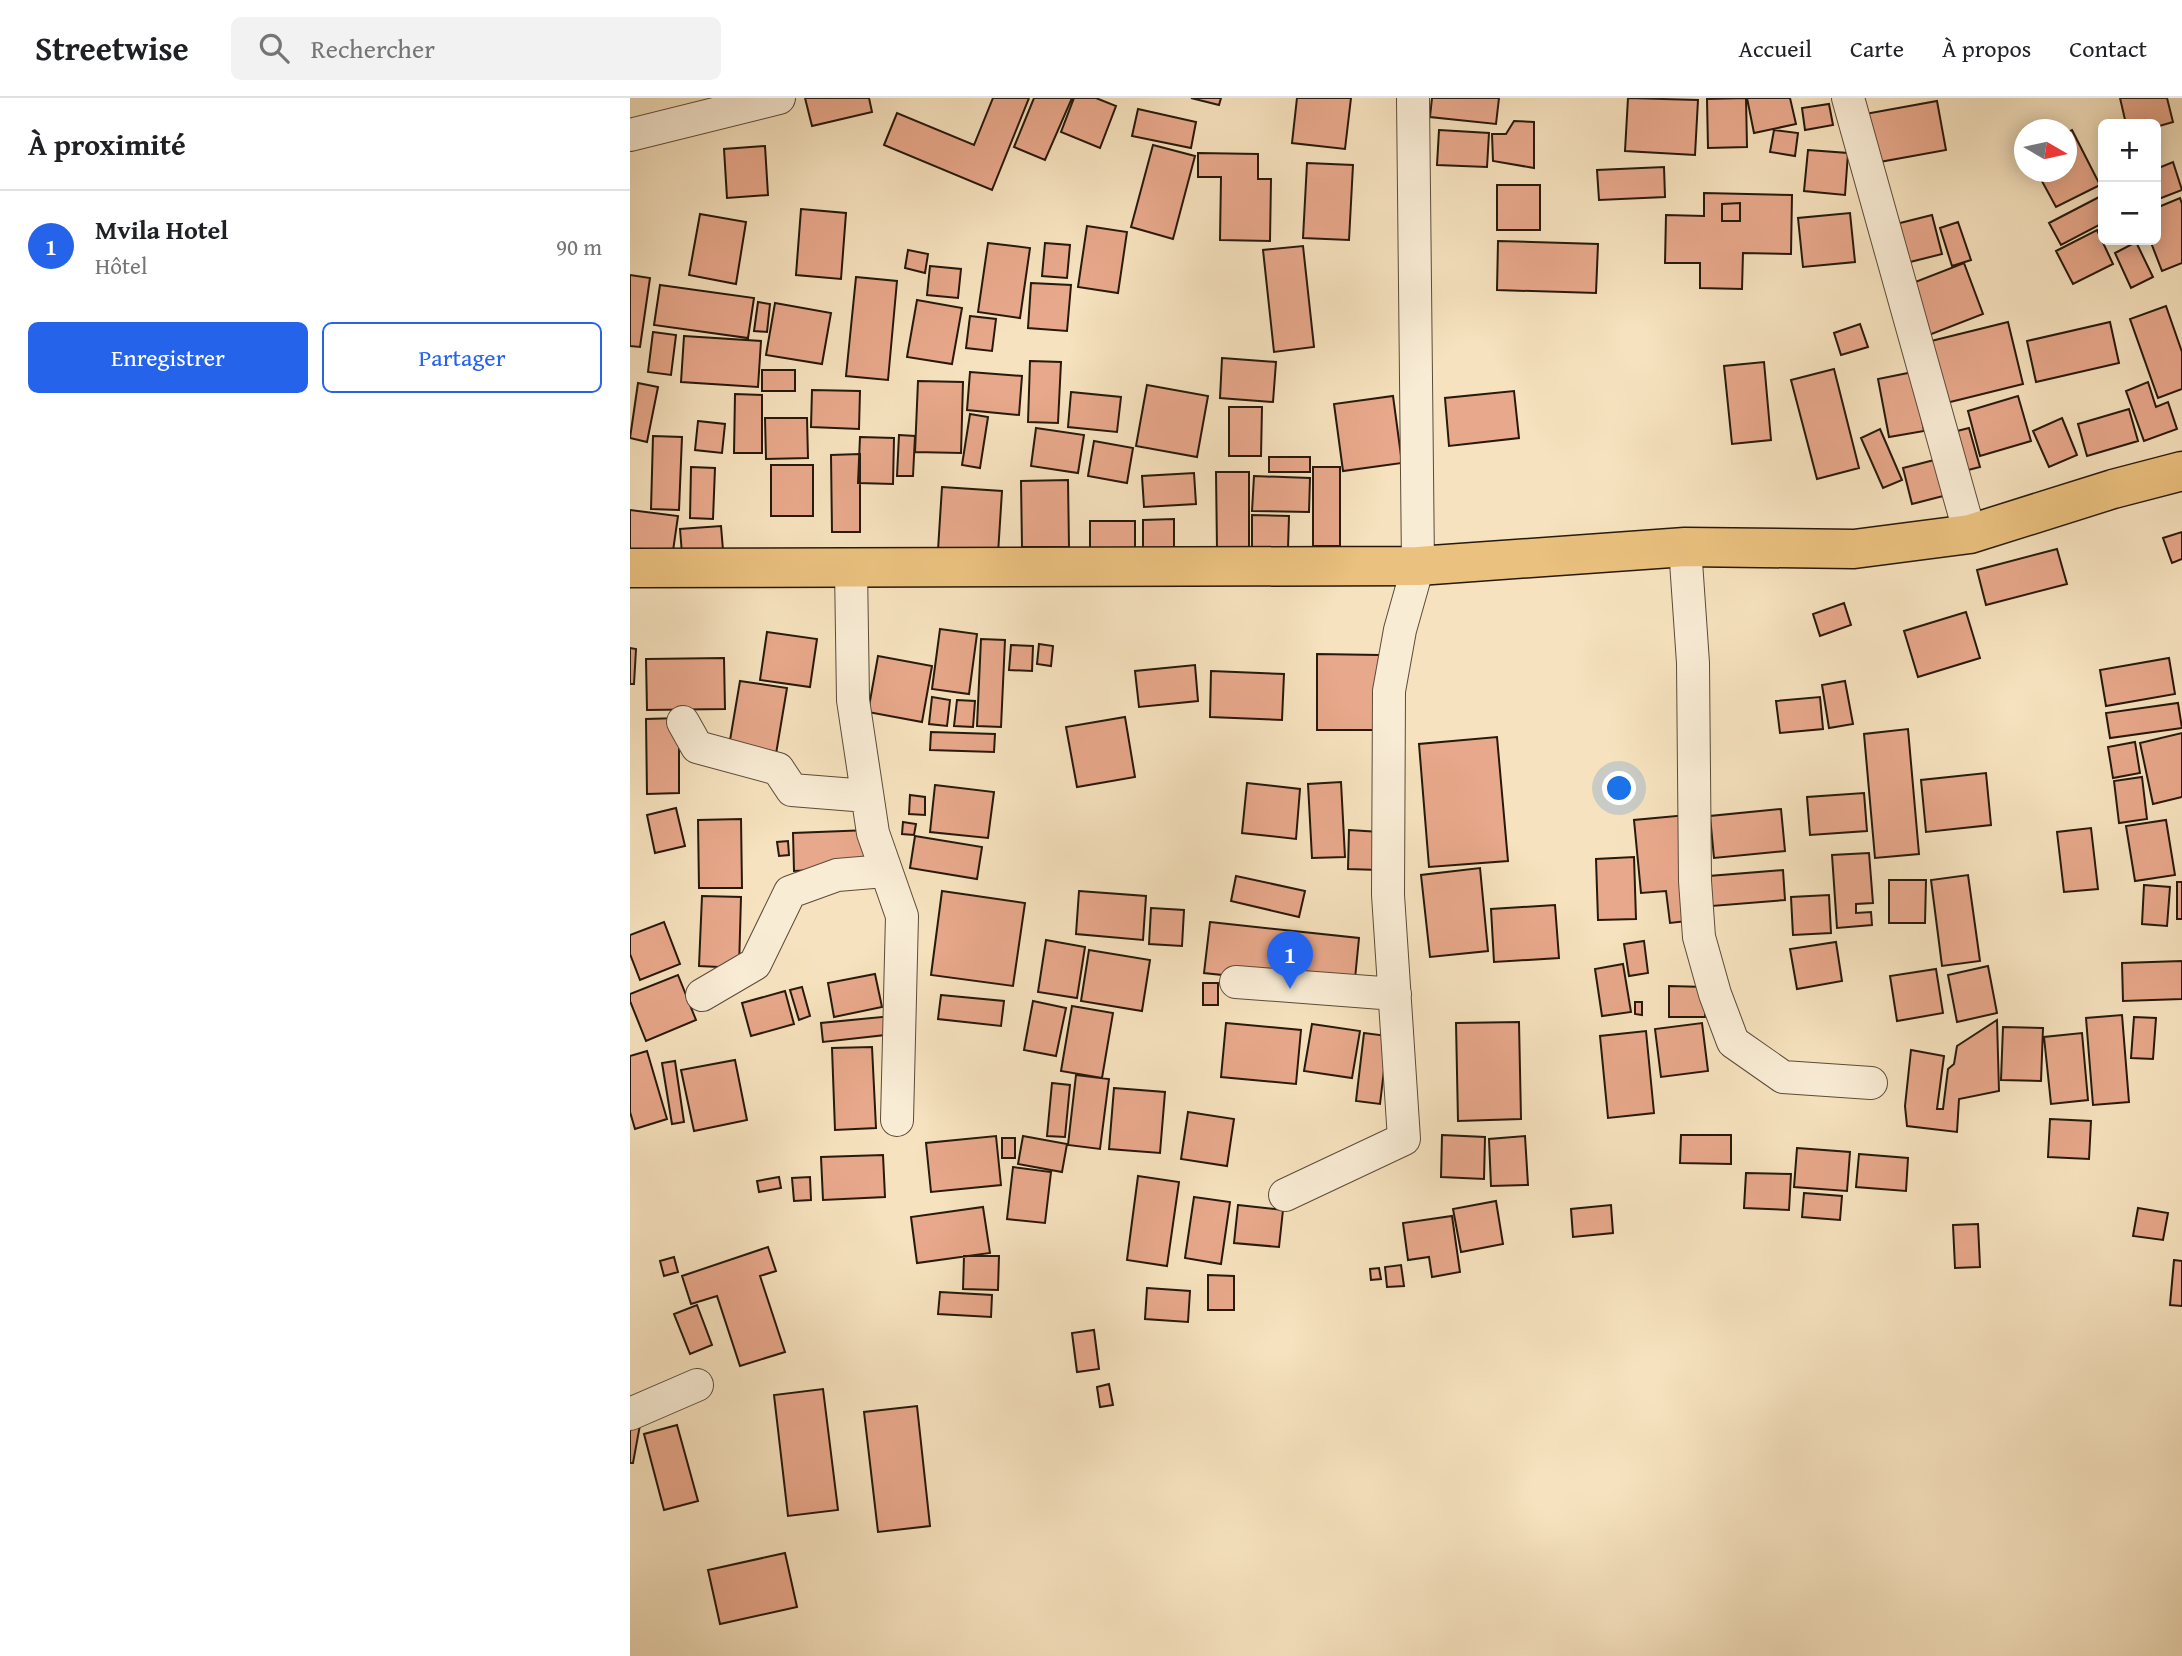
<!DOCTYPE html>
<html lang="fr">
<head>
<meta charset="utf-8">
<style>
  :root { --surface:#fff; --page:#f2f2f2; --text:#202124; --muted:#757577; --line:#e0e0e0; --accent:#2563eb }
  body { margin:0; font-family:"Gentium Book Plus",serif; background:var(--page); color:var(--text) }
  .controls { position:absolute; right:21px; top:21px; display:grid; overflow:hidden; border-radius:10px; box-shadow:0 4px 18px #0003 }
  .controls button { width:63px; height:63px; display:grid; place-items:center; padding:0; border:0; border-bottom:2px solid var(--line); background:var(--surface); color:var(--text); font:35px sans-serif }
  .compass { position:absolute; left:1384px; top:21px; width:63px; height:63px; border-radius:50%; background:var(--surface); box-shadow:0 4px 18px #0003; rotate:99deg }
  .you { position:absolute; left:990px; top:691px; width:24px; height:24px; margin:-18px; border:5px solid #fff; border-radius:50%; background:#1a73e8; box-shadow:0 0 0 10px #1a73e833 }
  .badge { display:grid; place-items:center; width:46px; height:46px; border-radius:50%; background:var(--accent); color:#fff; font-size:23px; font-weight:700 }
  .pin { position:absolute; translate:-50% -58px; filter:drop-shadow(0 2px 4px #0008) }
  .pin::after { content:''; position:absolute; top:37px; width:24px; height:21px; background:inherit; clip-path:polygon(0 0,100% 0,50% 100%) }
  .list { margin:0; padding:0; list-style:none }
  h2 { display:flex; justify-content:space-between; align-items:center; height:91px; margin:0; padding:0 28px; font-size:30px }
  h2 small { font-size:23px; font-weight:400; color:var(--muted) }
  .list li { display:grid; grid-template-columns:46px 1fr auto; gap:21px; align-items:center; box-sizing:border-box; height:112px; padding:0 28px; border-top:2px solid var(--line) }
  .list b { display:block; font-size:26px; white-space:nowrap }
  .list p { margin:0; font-size:23px; white-space:nowrap; color:var(--muted) }
  .list em { font-size:23px; font-style:normal; color:var(--muted) }
  .actions { display:flex; gap:14px; padding:21px 28px }
  .actions a { flex:1; padding:16px 0; border:2px solid var(--accent); border-radius:10px; text-align:center; font-size:24px; color:var(--accent) }
  .actions .main { background:var(--accent); color:#fff }
  .icon { flex:none; width:38px; height:38px; fill:none; stroke:currentColor; stroke-width:2; stroke-linecap:round; stroke-linejoin:round }
  .map { position:relative; flex:none; width:1552px; height:1558px; overflow:hidden }
  header { display:flex; align-items:center; gap:42px; box-sizing:border-box; height:98px; padding:0 35px; background:var(--surface); border-bottom:2px solid var(--line) }
  header strong { font-size:33px }
  nav { display:flex; gap:38px; margin-inline-start:auto; font-size:24px }
  .search { width:490px; height:63px; background:var(--page); display:flex; align-items:center; gap:18px; box-sizing:border-box; padding:0 24px; border-radius:10px; color:var(--muted); font-size:26px }
  main { display:flex }
  aside { flex:1; background:var(--surface) }
  .map>svg:first-child { display:block }
  .building { fill:#e8a88b; stroke:#27190c; stroke-width:2; fill-rule:evenodd }
  .lines { fill:none; stroke-linecap:round; stroke-linejoin:round }
  .street-casing { stroke:#5b4b38; stroke-width:34 }
  .highway-casing { stroke:#27190c; stroke-width:41 }
  .street { stroke:#f9ecd5; stroke-width:32 }
  .highway { stroke:#ebc17f; stroke-width:38 }
</style>
</head>
<body>
<header>
<strong>Streetwise</strong>
<div class="search"><svg class="icon" aria-label="search" viewBox="0 0 24 24"><circle cx="10" cy="10" r="6"/><path d="M15 15l6 6"/></svg>Rechercher</div>
<nav><a>Accueil</a><a>Carte</a><a>À propos</a><a>Contact</a></nav>
</header>
<main>
<aside>
<h2>À proximité<small></small></h2>
<ul class="list">
<li><span class="badge">1</span><div><b>Mvila Hotel</b><p>Hôtel</p></div><em>90 m</em></li>
</ul>
<div class="actions"><a class="main">Enregistrer</a><a>Partager</a></div>
</aside>
<div class="map">
<svg width="1552" height="1558" viewBox="0 0 1552 1558">
  <rect width="100%" height="100%" fill="#f6e2be"/>
  <filter id="stains"><feTurbulence type="fractalNoise" baseFrequency=".00286" numOctaves="4"/><feColorMatrix values="0 0 0 0 .2 0 0 0 0 .09 0 0 0 0 .02 0 0 0 .5 -.17"/></filter>
  <radialGradient id="worn" r=".72"><stop offset=".6" stop-color="#630" stop-opacity="0"/><stop offset="1" stop-color="#630" stop-opacity=".3"/></radialGradient>
  <path class="building" d="M 175,0 L 239,0 L 242,14 L 182,28 Z
    M 363,0 L 399,0 L 362,92 L 254,47 L 267,15 L 344,47 Z
    M 404,0 L 442,0 L 415,62 L 384,49 Z
    M 444,0 L 466,0 L 486,8 L 470,50 L 431,34 Z
    M 561,0 L 591,0 L 589,7 Z
    M 667,0 L 721,0 L 715,51 L 662,45 Z
    M 802,0 L 869,0 L 866,26 L 800,19 Z
    M 998,0 L 1068,2 L 1065,57 L 995,53 Z
    M 1116,0 L 1117,49 L 1078,50 L 1077,1 Z
    M 1117,0 L 1160,0 L 1166,26 L 1124,35 Z
    M 1490,0 L 1537,0 L 1543,24 L 1526,29 L 1526,26 L 1496,26 Z
    M 1307,3 L 1316,52 L 1244,65 L 1235,16 Z
    M 1199,6 L 1203,27 L 1175,32 L 1172,10 Z
    M 508,11 L 566,24 L 561,50 L 502,38 Z
    M 884,23 L 904,24 L 904,70 L 863,63 L 862,36 L 876,36 Z
    M 809,32 L 859,35 L 857,69 L 807,67 Z
    M 1144,32 L 1168,35 L 1165,58 L 1140,54 Z
    M 1442,32 L 1470,87 L 1426,109 L 1407,74 L 1436,74 L 1436,35 Z
    M 523,47 L 565,58 L 543,141 L 501,129 Z
    M 135,48 L 138,97 L 97,100 L 94,51 Z
    M 1178,52 L 1218,55 L 1215,97 L 1174,93 Z
    M 568,55 L 628,56 L 628,81 L 641,81 L 640,143 L 590,142 L 591,79 L 568,79 Z
    M 1543,64 L 1552,92 L 1526,102 L 1526,71 Z
    M 677,65 L 723,67 L 719,142 L 673,140 Z
    M 1034,69 L 1035,99 L 969,102 L 967,72 Z
    M 867,87 L 910,87 L 910,132 L 867,132 Z
    M 1074,95 L 1162,97 L 1161,156 L 1113,155 L 1112,191 L 1070,190 L 1070,165 L 1035,165 L 1036,117 L 1074,118 ZM 1110,105 L 1110,123 L 1092,123 L 1092,106 Z
    M 1473,97 L 1473,125 L 1431,147 L 1419,125 Z
    M 1550,100 L 1552,106 L 1552,165 L 1532,173 L 1520,142 L 1526,142 L 1526,110 Z
    M 1110,105 L 1110,123 L 1092,123 L 1092,106 Z
    M 171,111 L 216,115 L 211,181 L 166,177 Z
    M 1220,115 L 1225,164 L 1173,169 L 1168,120 Z
    M 70,116 L 116,124 L 106,186 L 59,177 Z
    M 1302,117 L 1312,156 L 1276,165 L 1266,126 Z
    M 1328,124 L 1341,162 L 1322,168 L 1310,130 Z
    M 457,128 L 497,134 L 488,195 L 448,189 Z
    M 1467,132 L 1483,166 L 1443,186 L 1426,153 Z
    M 868,143 L 968,146 L 966,195 L 867,192 Z
    M 1506,144 L 1523,179 L 1501,190 L 1485,155 Z
    M 358,145 L 400,150 L 390,220 L 348,214 Z
    M 415,145 L 440,147 L 437,180 L 412,178 Z
    M 673,148 L 684,249 L 644,254 L 633,152 Z
    M 278,152 L 298,156 L 295,175 L 275,170 Z
    M 1334,165 L 1353,216 L 1299,237 L 1280,186 Z
    M 300,168 L 331,171 L 328,200 L 297,197 Z
    M 0,177 L 20,180 L 10,249 L 0,248 Z
    M 226,179 L 267,183 L 258,282 L 216,278 Z
    M 401,185 L 441,187 L 437,233 L 398,230 Z
    M 30,187 L 124,200 L 118,240 L 24,227 Z
    M 287,202 L 332,210 L 322,266 L 277,259 Z
    M 128,204 L 140,206 L 137,234 L 124,233 Z
    M 145,205 L 201,215 L 192,266 L 136,257 Z
    M 1536,208 L 1552,254 L 1552,291 L 1528,300 L 1500,221 Z
    M 340,218 L 366,221 L 362,253 L 336,250 Z
    M 1378,224 L 1393,286 L 1308,307 L 1293,245 Z
    M 1480,224 L 1489,265 L 1406,284 L 1397,243 Z
    M 1230,226 L 1238,249 L 1211,257 L 1204,235 Z
    M 23,234 L 46,237 L 41,277 L 18,274 Z
    M 54,238 L 131,243 L 128,289 L 51,284 Z
    M 592,260 L 646,264 L 643,304 L 590,300 Z
    M 400,263 L 431,264 L 428,325 L 398,324 Z
    M 1134,264 L 1141,342 L 1102,346 L 1094,268 Z
    M 1204,271 L 1229,370 L 1187,381 L 1161,282 Z
    M 132,272 L 165,272 L 165,293 L 132,293 Z
    M 340,274 L 392,278 L 389,317 L 337,312 Z
    M 1283,274 L 1294,333 L 1259,339 L 1248,281 Z
    M 288,283 L 333,284 L 331,355 L 285,354 Z
    M 1518,284 L 1526,309 L 1538,304 L 1547,331 L 1514,343 L 1496,293 Z
    M 8,285 L 28,289 L 17,344 L 0,340 Z
    M 517,287 L 578,298 L 567,359 L 506,348 Z
    M 182,292 L 230,293 L 229,331 L 181,329 Z
    M 884,293 L 889,340 L 819,348 L 815,300 Z
    M 441,294 L 491,299 L 487,334 L 438,329 Z
    M 105,296 L 132,297 L 132,355 L 104,355 Z
    M 763,298 L 772,365 L 713,373 L 704,306 Z
    M 1388,298 L 1401,343 L 1350,358 L 1338,313 Z
    M 599,309 L 632,309 L 631,358 L 599,358 Z
    M 1499,311 L 1508,343 L 1457,358 L 1448,326 Z
    M 340,316 L 358,319 L 350,370 L 332,367 Z
    M 135,320 L 177,320 L 178,360 L 136,361 Z
    M 1432,320 L 1447,357 L 1419,369 L 1403,333 Z
    M 68,323 L 95,326 L 92,355 L 65,352 Z
    M 406,330 L 454,337 L 448,375 L 401,368 Z
    M 1339,330 L 1350,369 L 1334,373 L 1323,334 Z
    M 1250,331 L 1272,382 L 1253,390 L 1231,340 Z
    M 269,337 L 285,338 L 283,378 L 267,378 Z
    M 23,338 L 52,339 L 49,412 L 21,411 Z
    M 230,339 L 264,340 L 263,386 L 228,385 Z
    M 464,343 L 503,350 L 497,385 L 458,378 Z
    M 230,356 L 230,434 L 202,434 L 201,357 Z
    M 639,359 L 680,359 L 680,374 L 639,374 Z
    M 1312,360 L 1321,396 L 1282,406 L 1273,370 Z
    M 141,367 L 183,367 L 183,418 L 141,418 Z
    M 61,369 L 85,370 L 83,421 L 60,420 Z
    M 683,369 L 710,369 L 710,448 L 683,448 Z
    M 586,374 L 619,374 L 619,452 L 587,452 Z
    M 564,375 L 566,406 L 514,409 L 512,378 Z
    M 624,378 L 680,380 L 679,414 L 622,413 Z
    M 438,382 L 439,449 L 392,449 L 391,383 Z
    M 312,389 L 372,393 L 368,456 L 308,452 Z
    M 0,412 L 48,418 L 42,460 L 0,455 Z
    M 622,417 L 659,418 L 658,450 L 622,450 Z
    M 544,421 L 544,455 L 513,456 L 513,422 Z
    M 460,423 L 505,423 L 505,460 L 460,459 Z
    M 91,428 L 93,452 L 52,456 L 50,431 Z
    M 1552,434 L 1552,461 L 1542,465 L 1533,440 Z
    M 1427,451 L 1437,486 L 1356,507 L 1347,472 Z
    M 1214,505 L 1221,527 L 1190,538 L 1183,516 Z
    M 1336,514 L 1350,560 L 1288,579 L 1274,533 Z
    M 310,531 L 347,536 L 339,596 L 302,591 Z
    M 137,534 L 187,541 L 180,589 L 130,582 Z
    M 351,541 L 375,542 L 371,629 L 347,628 Z
    M 409,546 L 423,548 L 421,568 L 407,566 Z
    M 381,547 L 403,548 L 402,573 L 379,572 Z
    M 0,550 L 6,551 L 4,586 L 0,586 Z
    M 687,556 L 749,557 L 749,632 L 687,632 Z
    M 248,558 L 302,568 L 292,624 L 238,614 Z
    M 94,560 L 95,611 L 17,612 L 16,561 Z
    M 1539,560 L 1545,596 L 1476,608 L 1470,572 Z
    M 565,567 L 568,603 L 509,609 L 505,573 Z
    M 581,573 L 654,576 L 652,622 L 580,619 Z
    M 110,583 L 157,590 L 143,674 L 96,666 Z
    M 1215,583 L 1223,626 L 1199,630 L 1192,587 Z
    M 302,599 L 320,602 L 317,628 L 299,626 Z
    M 1190,599 L 1193,631 L 1150,635 L 1146,603 Z
    M 327,602 L 345,603 L 343,629 L 324,628 Z
    M 1548,605 L 1552,630 L 1480,640 L 1476,615 Z
    M 495,619 L 505,679 L 447,689 L 436,629 Z
    M 49,620 L 49,695 L 17,696 L 16,621 Z
    M 1278,631 L 1289,756 L 1245,760 L 1234,636 Z
    M 301,634 L 365,636 L 364,654 L 300,652 Z
    M 1552,635 L 1552,699 L 1523,706 L 1510,645 Z
    M 867,639 L 878,763 L 799,769 L 789,646 Z
    M 1505,644 L 1510,675 L 1483,680 L 1478,649 Z
    M 1356,675 L 1361,727 L 1296,734 L 1291,682 Z
    M 1512,679 L 1517,721 L 1489,725 L 1484,683 Z
    M 711,684 L 715,759 L 682,760 L 678,686 Z
    M 617,685 L 670,691 L 666,741 L 612,735 Z
    M 305,687 L 364,694 L 358,740 L 300,734 Z
    M 1234,695 L 1237,733 L 1180,737 L 1177,699 Z
    M 280,697 L 295,699 L 295,717 L 279,716 Z
    M 46,710 L 55,748 L 25,755 L 17,717 Z
    M 1151,711 L 1155,753 L 1084,760 L 1080,718 Z
    M 1057,717 L 1065,822 L 1040,825 L 1036,793 L 1011,795 L 1004,722 Z
    M 111,721 L 112,790 L 69,790 L 68,722 Z
    M 1536,722 L 1545,777 L 1505,783 L 1496,728 Z
    M 273,724 L 286,726 L 284,737 L 272,736 Z
    M 1461,730 L 1468,791 L 1434,794 L 1427,734 Z
    M 239,732 L 240,769 L 164,773 L 163,735 Z
    M 719,732 L 750,734 L 749,772 L 718,771 Z
    M 285,738 L 352,749 L 347,781 L 280,770 Z
    M 158,743 L 159,757 L 149,758 L 147,744 Z
    M 1239,755 L 1243,805 L 1226,806 L 1226,815 L 1241,814 L 1242,827 L 1207,830 L 1202,757 Z
    M 1004,759 L 1006,821 L 968,822 L 966,761 Z
    M 850,770 L 858,853 L 800,859 L 791,777 Z
    M 1153,772 L 1155,802 L 1082,808 L 1079,778 Z
    M 1338,777 L 1350,863 L 1312,868 L 1301,782 Z
    M 606,778 L 675,793 L 669,819 L 601,803 Z
    M 1259,782 L 1296,782 L 1295,825 L 1259,825 Z
    M 1547,784 L 1552,784 L 1552,821 L 1547,821 Z
    M 1514,787 L 1540,789 L 1537,828 L 1512,826 Z
    M 312,793 L 395,805 L 383,888 L 301,877 Z
    M 449,793 L 516,798 L 513,842 L 446,836 Z
    M 1199,797 L 1201,835 L 1163,837 L 1161,799 Z
    M 72,798 L 111,799 L 109,870 L 69,868 Z
    M 925,807 L 929,860 L 864,864 L 861,811 Z
    M 521,810 L 554,812 L 552,848 L 519,846 Z
    M 34,824 L 50,866 L 10,882 L 0,856 L 0,837 Z
    M 580,824 L 729,840 L 724,891 L 574,875 Z
    M 416,842 L 455,849 L 447,900 L 408,894 Z
    M 1014,843 L 1018,875 L 999,878 L 994,846 Z
    M 1206,844 L 1212,883 L 1167,891 L 1160,851 Z
    M 459,852 L 520,862 L 512,913 L 451,903 Z
    M 1552,863 L 1552,901 L 1493,903 L 1492,865 Z
    M 993,866 L 1001,914 L 972,918 L 965,871 Z
    M 1358,868 L 1367,915 L 1327,924 L 1318,877 Z
    M 1306,871 L 1313,915 L 1267,923 L 1260,878 Z
    M 245,876 L 252,909 L 204,919 L 198,885 Z
    M 48,877 L 66,922 L 16,943 L 0,903 L 0,896 Z
    M 573,885 L 588,885 L 588,907 L 573,907 Z
    M 1039,888 L 1076,889 L 1075,919 L 1039,919 Z
    M 172,889 L 180,918 L 169,922 L 160,892 Z
    M 155,893 L 164,926 L 121,938 L 112,905 Z
    M 311,897 L 374,903 L 371,928 L 308,921 Z
    M 403,903 L 436,910 L 426,958 L 394,952 Z
    M 1005,904 L 1012,904 L 1012,917 L 1005,916 Z
    M 442,908 L 483,915 L 472,980 L 431,973 Z
    M 1492,917 L 1499,1004 L 1463,1007 L 1456,920 Z
    M 262,918 L 264,936 L 193,944 L 191,925 Z
    M 1504,919 L 1526,920 L 1523,961 L 1501,960 Z
    M 1367,922 L 1369,993 L 1329,1001 L 1327,1034 L 1277,1028 L 1275,1008 L 1281,952 L 1314,958 L 1307,1011 L 1313,1011 L 1318,971 L 1324,966 L 1327,948 Z
    M 889,924 L 891,1021 L 828,1023 L 826,925 Z
    M 596,925 L 671,932 L 666,986 L 591,979 Z
    M 1072,925 L 1078,973 L 1031,979 L 1025,931 Z
    M 682,926 L 730,933 L 722,980 L 674,973 Z
    M 1373,929 L 1413,930 L 1411,983 L 1371,982 Z
    M 1016,933 L 1024,1015 L 978,1020 L 970,938 Z
    M 734,935 L 758,938 L 750,1006 L 726,1003 Z
    M 1452,935 L 1458,1002 L 1421,1006 L 1414,939 Z
    M 242,949 L 246,1030 L 205,1032 L 202,950 Z
    M 17,953 L 37,1021 L 5,1031 L 0,1014 L 0,958 Z
    M 105,962 L 117,1022 L 64,1033 L 51,972 Z
    M 45,963 L 54,1024 L 42,1026 L 32,965 Z
    M 446,977 L 479,981 L 470,1051 L 438,1047 Z
    M 422,985 L 440,987 L 435,1039 L 417,1038 Z
    M 484,990 L 535,994 L 530,1055 L 479,1051 Z
    M 558,1014 L 604,1021 L 597,1068 L 551,1061 Z
    M 1420,1021 L 1461,1023 L 1459,1061 L 1418,1059 Z
    M 812,1037 L 855,1039 L 854,1081 L 811,1079 Z
    M 1051,1037 L 1101,1037 L 1101,1066 L 1050,1065 Z
    M 366,1038 L 371,1087 L 301,1094 L 296,1045 Z
    M 393,1038 L 437,1046 L 432,1074 L 388,1066 Z
    M 895,1038 L 898,1087 L 861,1088 L 859,1041 Z
    M 372,1040 L 385,1040 L 385,1060 L 372,1060 Z
    M 1167,1050 L 1220,1054 L 1217,1093 L 1164,1089 Z
    M 1229,1056 L 1278,1060 L 1276,1093 L 1226,1089 Z
    M 253,1057 L 255,1099 L 193,1102 L 191,1059 Z
    M 383,1069 L 421,1074 L 415,1125 L 377,1121 Z
    M 1116,1075 L 1161,1076 L 1159,1112 L 1114,1110 Z
    M 508,1078 L 549,1084 L 537,1168 L 497,1162 Z
    M 149,1079 L 151,1090 L 129,1094 L 127,1083 Z
    M 180,1079 L 181,1102 L 164,1103 L 162,1080 Z
    M 1174,1095 L 1212,1098 L 1210,1122 L 1172,1119 Z
    M 564,1099 L 600,1104 L 591,1166 L 555,1160 Z
    M 866,1103 L 873,1146 L 831,1154 L 823,1111 Z
    M 608,1107 L 653,1112 L 649,1149 L 604,1145 Z
    M 981,1107 L 983,1135 L 943,1139 L 941,1111 Z
    M 353,1109 L 360,1155 L 287,1165 L 281,1119 Z
    M 1508,1110 L 1538,1115 L 1533,1142 L 1503,1138 Z
    M 822,1118 L 830,1174 L 802,1179 L 799,1159 L 778,1162 L 773,1125 Z
    M 1348,1126 L 1350,1169 L 1325,1170 L 1323,1127 Z
    M 138,1149 L 146,1173 L 130,1178 L 155,1254 L 110,1268 L 87,1198 L 61,1206 L 52,1178 Z
    M 334,1158 L 369,1158 L 368,1192 L 333,1191 Z
    M 44,1159 L 48,1174 L 34,1178 L 30,1163 Z
    M 1544,1162 L 1552,1163 L 1552,1208 L 1540,1207 Z
    M 771,1167 L 774,1188 L 757,1189 L 755,1169 Z
    M 749,1170 L 751,1181 L 741,1182 L 740,1171 Z
    M 578,1177 L 604,1178 L 604,1212 L 578,1212 Z
    M 517,1190 L 560,1193 L 558,1224 L 515,1221 Z
    M 310,1194 L 362,1197 L 361,1219 L 308,1216 Z
    M 67,1207 L 82,1247 L 60,1256 L 44,1216 Z
    M 464,1232 L 469,1271 L 447,1274 L 442,1235 Z
    M 479,1286 L 483,1307 L 470,1309 L 467,1289 Z
    M 193,1291 L 208,1412 L 158,1418 L 144,1297 Z
    M 287,1308 L 300,1428 L 248,1434 L 234,1314 Z
    M 0,1326 L 10,1327 L 3,1365 L 0,1365 Z
    M 47,1327 L 68,1403 L 34,1412 L 14,1336 Z
    M 155,1455 L 167,1509 L 90,1526 L 78,1472 Z"/>
  <g class="lines">
    <g class="street-casing">
      <path id="street" d="M 1218,0 L 1340,436
        M 0,37 L 149,0
        M 1055,449 L 1063,565 L 1065,783 L 1069,839 L 1085,896 L 1103,944 L 1153,979 L 1241,985
        M 221,470 L 223,602 L 243,735 L 272,818 L 267,1022
        M 53,624 L 67,649 L 148,671 L 162,692 L 237,698
        M 606,884 L 765,896
        M 72,897 L 125,866 L 160,794 L 207,777 L 255,773
        M 655,1097 L 774,1041 L 758,797 L 759,593 L 770,532 L 788,468 L 783,0
        M 0,1316 L 67,1287"/>
    </g>
    <g class="highway-casing">
      <path id="highway" d="M 0,470 L 788,468 L 1055,449 L 1224,451 L 1340,436 L 1483,391 L 1552,373"/>
    </g>
    <use href="#street" class="street"/>
    <use href="#highway" class="highway"/>
  </g>
  <rect width="100%" height="100%" filter="url(#stains)"/>
  <rect width="100%" height="100%" fill="url(#worn)"/>
</svg>
<div class="controls">
<button>+</button>
<button>−</button>
</div>
<svg class="compass" viewBox="-18 -18 36 36"><path d="M0-13l5 13h-10z" fill="#e53935"/><path d="M0 13l5-13h-10z" fill="#757577"/></svg>
<div class="you"></div>
<div class="pin badge" style="left:660px;top:891px">1</div>
</div>
</main>
</body>
</html>
